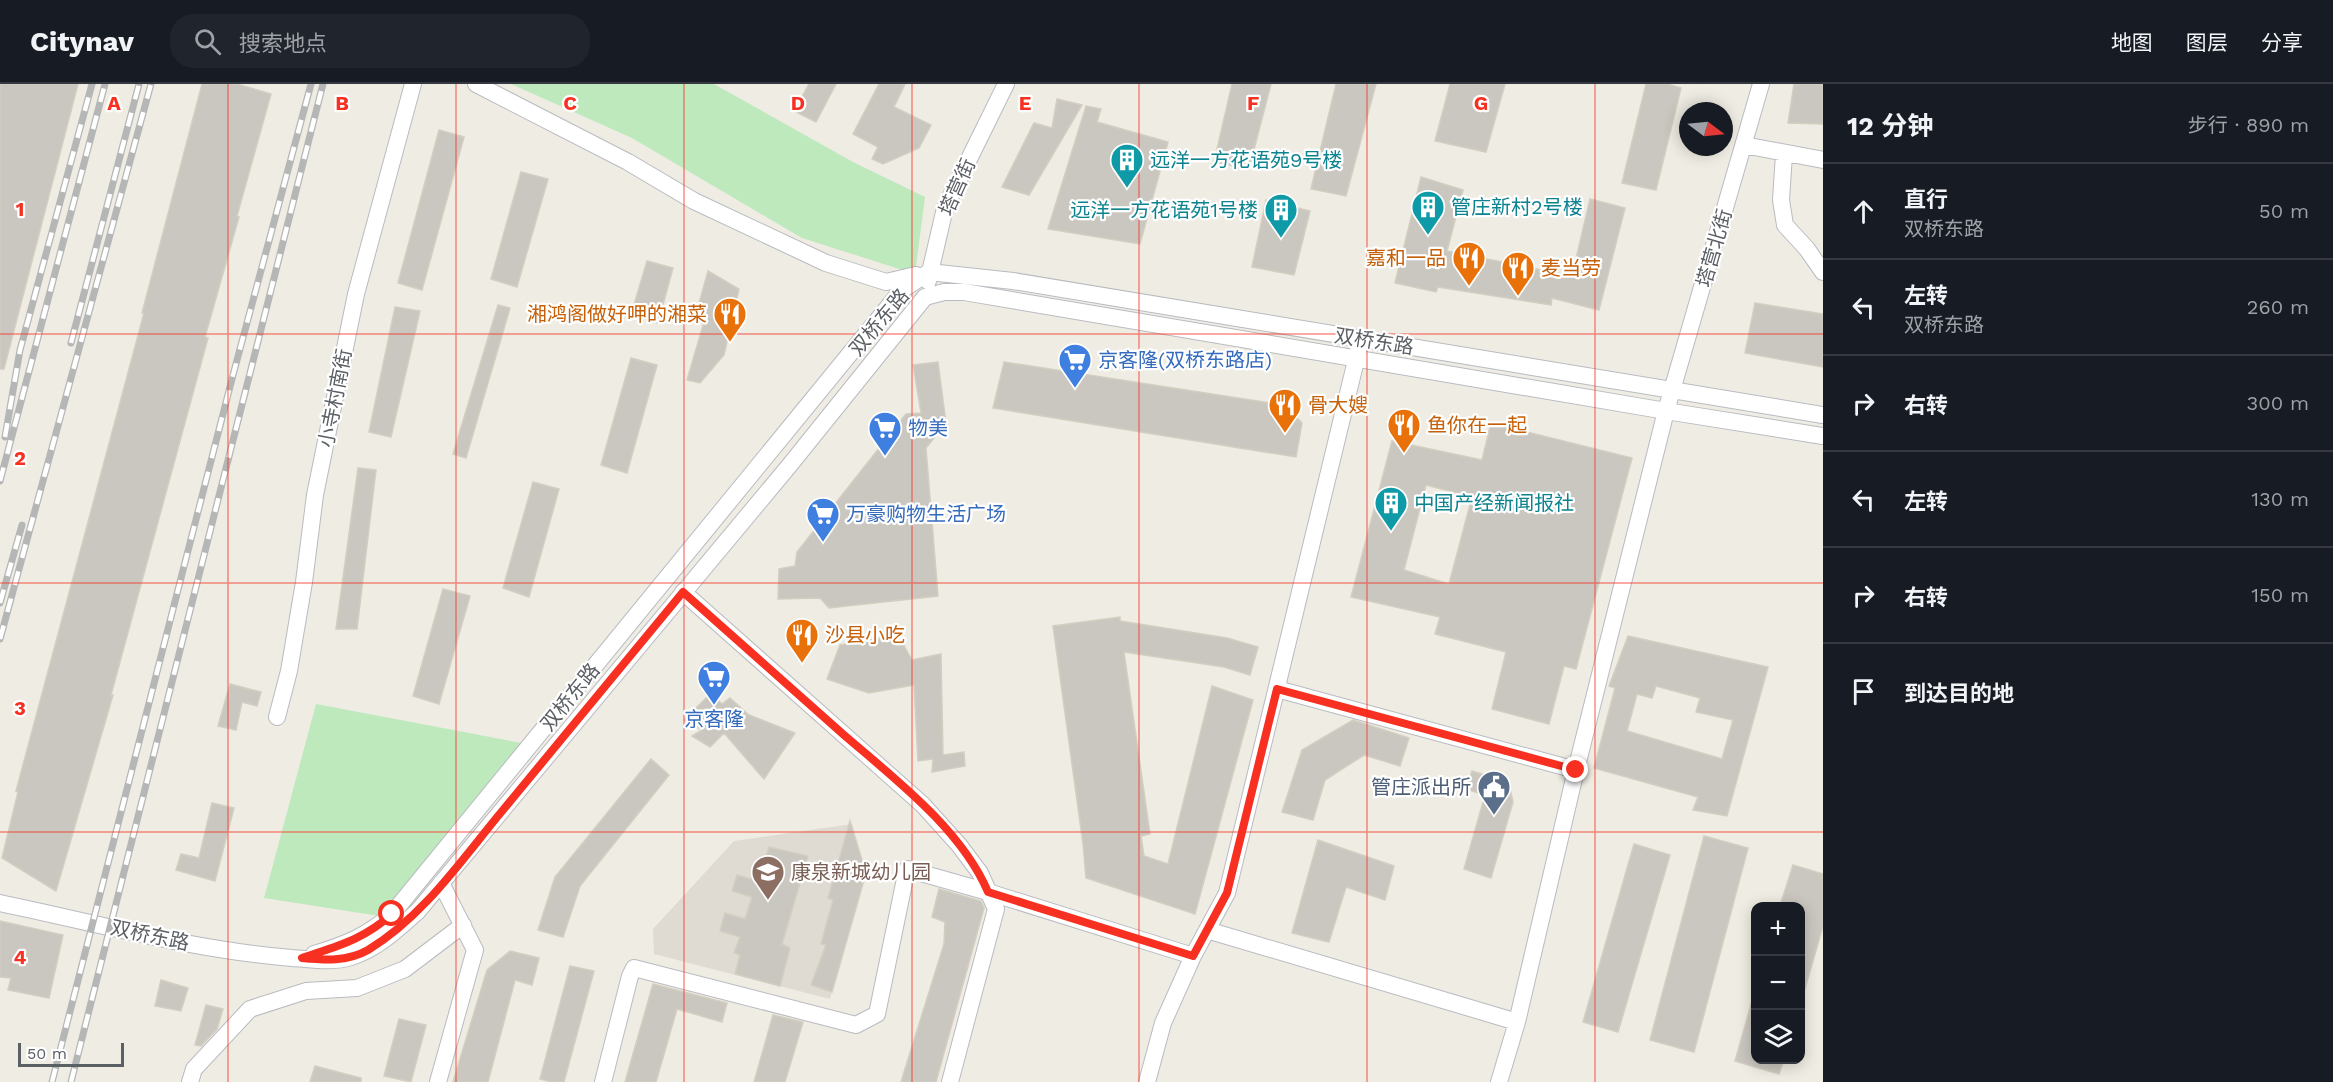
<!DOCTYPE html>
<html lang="zh">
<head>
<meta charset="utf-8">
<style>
  :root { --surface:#171b24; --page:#20242c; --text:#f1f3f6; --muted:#9ea1a6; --line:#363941 }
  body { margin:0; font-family:"Work Sans","Noto Sans SC",sans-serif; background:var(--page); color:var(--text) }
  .controls { position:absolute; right:18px; bottom:18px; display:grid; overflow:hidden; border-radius:12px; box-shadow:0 3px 15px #0003 }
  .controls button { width:54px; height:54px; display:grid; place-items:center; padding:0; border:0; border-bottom:2px solid var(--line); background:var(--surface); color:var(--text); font:30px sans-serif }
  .compass { position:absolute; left:1679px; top:18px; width:54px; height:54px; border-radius:50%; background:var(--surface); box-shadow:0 3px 15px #0003; rotate:106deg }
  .scale { position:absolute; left:18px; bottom:15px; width:106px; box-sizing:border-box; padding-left:6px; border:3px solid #5b6065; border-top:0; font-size:16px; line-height:21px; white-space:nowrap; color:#5b6065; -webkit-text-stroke:4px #fff; paint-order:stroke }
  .stop { position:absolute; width:18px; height:18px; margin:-14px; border:4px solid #f73022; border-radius:50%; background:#fff }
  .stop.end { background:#f73022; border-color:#fff; box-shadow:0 2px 6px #0008 }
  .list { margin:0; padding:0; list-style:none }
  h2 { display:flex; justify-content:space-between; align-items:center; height:78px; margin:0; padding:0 24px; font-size:26px }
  h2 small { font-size:20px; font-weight:400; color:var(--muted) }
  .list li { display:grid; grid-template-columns:39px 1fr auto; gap:18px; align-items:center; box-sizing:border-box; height:96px; padding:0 24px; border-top:2px solid var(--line) }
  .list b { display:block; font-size:22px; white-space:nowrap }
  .list p { margin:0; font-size:20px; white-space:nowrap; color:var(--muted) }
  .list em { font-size:20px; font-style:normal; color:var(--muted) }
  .icon { flex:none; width:33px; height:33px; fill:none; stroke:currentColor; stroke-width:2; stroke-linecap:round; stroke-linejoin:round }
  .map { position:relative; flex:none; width:1823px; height:998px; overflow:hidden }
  header { display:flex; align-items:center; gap:36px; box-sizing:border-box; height:84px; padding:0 30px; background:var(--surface); border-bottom:2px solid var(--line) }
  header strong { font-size:28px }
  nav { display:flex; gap:33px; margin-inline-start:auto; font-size:21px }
  .search { width:420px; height:54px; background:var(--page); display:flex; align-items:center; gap:15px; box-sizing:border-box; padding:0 21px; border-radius:24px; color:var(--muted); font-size:22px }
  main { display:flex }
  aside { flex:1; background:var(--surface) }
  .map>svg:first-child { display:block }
  .education { fill:#dfdbd2 }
  .green { fill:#bee9bd }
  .building { fill:#cac7c0; stroke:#d4cec1; stroke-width:1.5; fill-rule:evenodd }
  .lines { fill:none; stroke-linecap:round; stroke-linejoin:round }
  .minor-casing { stroke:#b8bbc0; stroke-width:18 }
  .minor { stroke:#fff; stroke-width:16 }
  .rail-casing { stroke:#b5b6b6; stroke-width:7 }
  .rail { stroke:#fff; stroke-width:4.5; stroke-dasharray:14; stroke-linecap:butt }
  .route { stroke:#f73022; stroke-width:8 }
  .grid { fill:none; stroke:#f73022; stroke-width:1.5; stroke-opacity:0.55 }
  .labels { text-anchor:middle; stroke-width:4.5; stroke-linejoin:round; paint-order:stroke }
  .culture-label { font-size:20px; fill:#0d838f; stroke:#fff; text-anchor:start }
  .street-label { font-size:20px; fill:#5b6065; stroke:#fff }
  .food-label { font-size:20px; fill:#c56008; stroke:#fff; text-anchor:start }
  .shop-label { font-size:20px; fill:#366cbe; stroke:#fff; text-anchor:start }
  .service-label { font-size:20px; fill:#4e5e75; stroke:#fff; text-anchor:end }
  .education-label { font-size:20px; fill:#785e54; stroke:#fff; text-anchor:start }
  .grid-label { font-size:20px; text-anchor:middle; font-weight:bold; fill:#f73022; stroke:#fff; stroke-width:4.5; stroke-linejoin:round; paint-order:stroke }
</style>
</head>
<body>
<header>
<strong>Citynav</strong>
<div class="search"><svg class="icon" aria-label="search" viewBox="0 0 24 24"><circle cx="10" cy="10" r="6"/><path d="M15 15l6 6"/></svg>搜索地点</div>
<nav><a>地图</a><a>图层</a><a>分享</a></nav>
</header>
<main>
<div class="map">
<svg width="1823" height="998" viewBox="0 0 1823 998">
  <rect width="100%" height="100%" fill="#efece3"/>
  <path class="education" d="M 852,740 L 866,789 L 830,915 L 654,870 L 653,845 L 734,757 Z"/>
  <path class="green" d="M 511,0 L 714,0 L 853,78 L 925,113 L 915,190 L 802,154 L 632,54 Z
    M 316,620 L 532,661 L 386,833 L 264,814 Z"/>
  <path class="building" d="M 0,0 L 78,0 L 4,285 L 0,285 Z
    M 202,0 L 237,0 L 271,10 L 237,132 L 239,133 L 205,253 L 208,254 L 111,611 L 113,611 L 56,807 L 2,774 L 18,708 L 16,707 L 144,229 L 142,229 Z
    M 809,0 L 836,0 L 816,38 L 794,27 Z
    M 879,0 L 905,0 L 894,23 L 931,41 L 919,64 L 883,80 L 872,75 L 878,63 L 853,50 Z
    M 1232,0 L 1271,0 L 1249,85 L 1214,78 Z
    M 1336,0 L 1376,0 L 1346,112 L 1311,105 Z
    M 1450,0 L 1505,0 L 1486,68 L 1435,57 Z
    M 1646,0 L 1667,0 L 1681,4 L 1656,106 L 1622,99 Z
    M 1794,0 L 1823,0 L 1823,40 L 1788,39 Z
    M 1057,15 L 1082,21 L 1029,111 L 1002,103 L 1034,39 L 1052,44 Z
    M 1086,22 L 1101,25 L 1097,38 L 1168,58 L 1140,160 L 1048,145 Z
    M 439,46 L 464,53 L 422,206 L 398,199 Z
    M 521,88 L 548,95 L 517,203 L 491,195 Z
    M 1421,93 L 1463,106 L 1447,167 L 1572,192 L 1590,115 L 1625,124 L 1599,226 L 1552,214 L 1551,221 L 1438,203 L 1436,208 L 1395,199 Z
    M 1266,116 L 1310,127 L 1294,191 L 1252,183 Z
    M 647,177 L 673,184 L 658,239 L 631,231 Z
    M 708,187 L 739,205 L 724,271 L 700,299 L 687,296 L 704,238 L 694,237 Z
    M 1755,219 L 1823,230 L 1823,283 L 1745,269 Z
    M 498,221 L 510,224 L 466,374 L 453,370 Z
    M 395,223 L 420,227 L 391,353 L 369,348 Z
    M 631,274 L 657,281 L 627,389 L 601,381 Z
    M 938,278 L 946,339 L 926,364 L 938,512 L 829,524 L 820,514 L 778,515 L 779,485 L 795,482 L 797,468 L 906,330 L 921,329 L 913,281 Z
    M 1004,278 L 1284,321 L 1302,339 L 1296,373 L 993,324 Z
    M 1491,339 L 1632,374 L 1576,585 L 1564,582 L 1549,640 L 1492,625 L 1506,568 L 1435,550 L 1440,533 L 1351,513 L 1392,357 L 1482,376 ZM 1426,401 L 1472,413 L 1449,500 L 1404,486 Z
    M 358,384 L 376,386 L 357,545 L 336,545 Z
    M 533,398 L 559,405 L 529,513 L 503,504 Z
    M 443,505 L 470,512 L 439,620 L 413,612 Z
    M 1120,533 L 1120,537 L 1227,554 L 1258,563 L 1250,591 L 1224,583 L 1124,568 L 1150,750 L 1141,752 L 1144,772 L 1168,780 L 1212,602 L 1253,616 L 1195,830 L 1086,794 L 1083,760 L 1053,542 Z
    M 1628,552 L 1768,583 L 1727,732 L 1693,726 L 1698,713 L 1594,684 L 1615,604 L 1609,602 ZM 1656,602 L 1700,614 L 1696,628 L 1733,636 L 1722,675 L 1627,647 L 1637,610 L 1652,614 Z
    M 883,554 L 903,560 L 912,576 L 941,570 L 943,671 L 964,668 L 965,682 L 932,688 L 933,675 L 918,677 L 914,601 L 869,609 L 827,595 L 840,561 Z
    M 230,600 L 261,608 L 257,622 L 242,618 L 236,646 L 218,642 Z
    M 711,609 L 722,620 L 730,614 L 749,631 L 795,649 L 764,695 L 724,649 L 710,663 L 692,652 L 702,646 L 684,636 Z
    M 1353,636 L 1409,654 L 1400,682 L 1364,671 L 1325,696 L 1313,736 L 1282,728 L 1302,666 Z
    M 651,675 L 669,691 L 580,802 L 563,853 L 538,846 L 555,793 Z
    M 1472,687 L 1502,696 L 1510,705 L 1513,718 L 1491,794 L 1464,785 L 1485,711 L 1466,705 Z
    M 212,719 L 234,724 L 215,797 L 176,786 L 181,770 L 199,774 Z
    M 850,737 L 866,789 L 832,908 L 811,901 L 826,861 L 821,860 L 833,816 L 828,814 Z
    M 1704,752 L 1748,764 L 1694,968 L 1650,956 Z
    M 1318,756 L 1394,782 L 1385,816 L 1346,803 L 1329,858 L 1292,849 Z
    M 1634,760 L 1670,771 L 1618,948 L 1583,938 Z
    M 769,763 L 808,772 L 782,860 L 790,864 L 780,902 L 735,890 L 740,871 L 734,869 L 740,853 L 720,847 L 725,829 L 745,835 L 752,813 L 732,807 L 737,791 L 758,797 Z
    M 1793,781 L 1823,790 L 1823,842 L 1804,908 L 1800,908 L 1800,822 L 1780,822 Z
    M 939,805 L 981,817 L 984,824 L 936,998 L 901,998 L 944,860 L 945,838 L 932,833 Z
    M 0,837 L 63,851 L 49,914 L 8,906 L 11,894 L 0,893 Z
    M 510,867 L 539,874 L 532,901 L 515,896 L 488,998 L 453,998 L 487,886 Z
    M 570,882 L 594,887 L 564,998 L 551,998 L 540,995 Z
    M 161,896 L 188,904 L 181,927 L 155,922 Z
    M 653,900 L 727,919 L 722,938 L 677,925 L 656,998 L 625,998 Z
    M 1752,917 L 1755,917 L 1755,975 L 1784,975 L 1779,990 L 1735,977 Z
    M 206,921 L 223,925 L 217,945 L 201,962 L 195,961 Z
    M 773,931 L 803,938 L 785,998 L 754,998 Z
    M 399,935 L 426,941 L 411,998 L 384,992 Z
    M 315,982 L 361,994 L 361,998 L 310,998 Z"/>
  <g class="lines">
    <g class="minor-casing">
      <path id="minor" d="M 476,0 L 628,78 L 694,117 L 826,179 L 886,198 L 916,191
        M 1744,61 L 1823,76
        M 1784,70 L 1781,116 L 1785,141 L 1807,165 L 1823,188
        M 928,197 L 945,124 L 1006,0
        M 683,508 L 923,721 L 959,761 L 980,789 L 996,825 L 950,998
        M 1277,605 L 1576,686
        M 277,633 L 289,587 L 304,498 L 315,411 L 356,210 L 413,0
        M 0,819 C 96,839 193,866 292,874 C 311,875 332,879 351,873 C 377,865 398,845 418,827 L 789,382 L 925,213 L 944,208 L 964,208 L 1666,327 L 1823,352
        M 1207,846 L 1517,938
        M 314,870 C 344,861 368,852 392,830 L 902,206 L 929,188 L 1013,197 L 1823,331
        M 190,998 L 194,985 L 250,925 L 306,907 L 357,904 L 405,885 L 463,841
        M 438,998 L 475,866 L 441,799
        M 603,998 L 630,892 L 634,884 L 856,941 L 877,930 L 907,785 L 988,808 L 1193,872
        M 1147,998 L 1163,939 L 1193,872 L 1227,809 L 1359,264
        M 1499,998 L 1517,938 L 1576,686 L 1666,327 L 1761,0"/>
    </g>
    <use href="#minor" class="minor"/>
    <g class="rail-casing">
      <path id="rail" d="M 71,259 L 139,0
        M 5,353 L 20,266 L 92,0
        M 0,397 L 105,0
        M 0,519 L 22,441
        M 0,555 L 151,0
        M 52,998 L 233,291 L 311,0
        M 71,998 L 323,0"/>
    </g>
    <use href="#rail" class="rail"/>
  </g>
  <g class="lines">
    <path class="route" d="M 392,830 C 363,856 337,862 302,874 C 324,876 347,878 368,866 C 424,832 462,775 503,726 C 563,653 623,581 683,508 C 737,556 790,603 844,651 C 895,695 961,745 988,808 L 1193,872 L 1227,809 L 1277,605 L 1576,686"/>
  </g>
  <path class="grid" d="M 228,0 L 228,998M 456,0 L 456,998M 684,0 L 684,998M 912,0 L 912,998M 1139,0 L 1139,998M 1367,0 L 1367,998M 1595,0 L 1595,998M 0,250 L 1823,250M 0,499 L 1823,499M 0,748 L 1823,748"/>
  <defs>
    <g id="building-pin" transform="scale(1.725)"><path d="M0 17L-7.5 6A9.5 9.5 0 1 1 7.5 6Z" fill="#0f9aa8" stroke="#fff"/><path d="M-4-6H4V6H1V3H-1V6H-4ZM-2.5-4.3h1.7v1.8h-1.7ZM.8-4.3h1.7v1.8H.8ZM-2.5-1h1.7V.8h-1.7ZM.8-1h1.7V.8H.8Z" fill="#fff"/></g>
    <g id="restaurant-pin" transform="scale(1.725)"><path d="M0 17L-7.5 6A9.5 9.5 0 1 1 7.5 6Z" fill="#e8710a" stroke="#fff"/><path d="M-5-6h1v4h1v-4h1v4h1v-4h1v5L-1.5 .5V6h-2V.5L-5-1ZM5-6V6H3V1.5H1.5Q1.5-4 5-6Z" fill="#fff"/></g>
    <g id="supermarket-pin" transform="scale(1.725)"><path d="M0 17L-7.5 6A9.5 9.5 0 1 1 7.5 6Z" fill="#3f7fe0" stroke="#fff"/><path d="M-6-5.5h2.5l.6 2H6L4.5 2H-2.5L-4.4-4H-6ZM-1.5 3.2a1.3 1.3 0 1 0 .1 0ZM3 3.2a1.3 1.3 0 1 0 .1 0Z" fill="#fff"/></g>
    <g id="civic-pin" transform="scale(1.725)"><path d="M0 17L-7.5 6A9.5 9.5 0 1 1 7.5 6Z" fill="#5c6f8a" stroke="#fff"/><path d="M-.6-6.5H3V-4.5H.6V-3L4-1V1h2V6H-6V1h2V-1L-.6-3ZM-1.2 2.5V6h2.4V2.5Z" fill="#fff"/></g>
    <g id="school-pin" transform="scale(1.725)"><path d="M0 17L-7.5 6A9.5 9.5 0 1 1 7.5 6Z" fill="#8d6e63" stroke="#fff"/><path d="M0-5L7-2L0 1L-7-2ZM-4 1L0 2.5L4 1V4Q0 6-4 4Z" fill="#fff"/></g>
  </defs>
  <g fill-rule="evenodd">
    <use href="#building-pin" x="1127" y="76"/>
    <use href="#building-pin" x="1428" y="123"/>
    <use href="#building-pin" x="1281" y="126"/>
    <use href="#restaurant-pin" x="1469" y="174"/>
    <use href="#restaurant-pin" x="1518" y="184"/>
    <use href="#restaurant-pin" x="730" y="230"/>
    <use href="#supermarket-pin" x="1075" y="276"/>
    <use href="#restaurant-pin" x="1285" y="321"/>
    <use href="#restaurant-pin" x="1404" y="341"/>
    <use href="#supermarket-pin" x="885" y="344"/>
    <use href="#building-pin" x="1391" y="419"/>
    <use href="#supermarket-pin" x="823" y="430"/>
    <use href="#restaurant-pin" x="802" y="551"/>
    <use href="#supermarket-pin" x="714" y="593"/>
    <use href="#civic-pin" x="1494" y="703"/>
    <use href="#school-pin" x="768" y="788"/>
  </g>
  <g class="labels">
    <g class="culture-label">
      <text x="1150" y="83">远洋一方花语苑9号楼</text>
      <text x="1451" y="130">管庄新村2号楼</text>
      <text x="1258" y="133" text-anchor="end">远洋一方花语苑1号楼</text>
      <text x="1414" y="426">中国产经新闻报社</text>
    </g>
    <g class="street-label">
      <text transform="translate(957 103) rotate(-66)" y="7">塔营街</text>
      <text transform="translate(1714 164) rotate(-74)" y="7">塔营北街</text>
      <text transform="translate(879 238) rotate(-50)" y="7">双桥东路</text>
      <text transform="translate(1374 257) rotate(9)" y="7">双桥东路</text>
      <text transform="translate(335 314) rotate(-79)" y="7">小寺村南街</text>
      <text transform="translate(570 613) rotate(-51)" y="7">双桥东路</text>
      <text transform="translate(150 851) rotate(12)" y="7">双桥东路</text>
    </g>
    <g class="food-label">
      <text x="1446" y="181" text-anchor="end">嘉和一品</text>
      <text x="1541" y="191">麦当劳</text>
      <text x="707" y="237" text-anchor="end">湘鸿阁做好呷的湘菜</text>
      <text x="1308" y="328">骨大嫂</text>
      <text x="1427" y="348">鱼你在一起</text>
      <text x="825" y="558">沙县小吃</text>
    </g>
    <g class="shop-label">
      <text x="1098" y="283">京客隆(双桥东路店)</text>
      <text x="908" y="351">物美</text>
      <text x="846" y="437">万豪购物生活广场</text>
      <text x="714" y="642" text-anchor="middle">京客隆</text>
    </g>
    <g class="service-label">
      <text x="1471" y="710">管庄派出所</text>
    </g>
    <g class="education-label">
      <text x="791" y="795">康泉新城幼儿园</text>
    </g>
  </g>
  <g class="grid-label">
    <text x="114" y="26">A</text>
    <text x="342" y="26">B</text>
    <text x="570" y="26">C</text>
    <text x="798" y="26">D</text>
    <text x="1025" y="26">E</text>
    <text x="1253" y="26">F</text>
    <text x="1481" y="26">G</text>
    <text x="20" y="132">1</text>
    <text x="20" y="381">2</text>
    <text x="20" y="631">3</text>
    <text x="20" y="880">4</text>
  </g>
</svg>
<div class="controls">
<button>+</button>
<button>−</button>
<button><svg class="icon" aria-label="layers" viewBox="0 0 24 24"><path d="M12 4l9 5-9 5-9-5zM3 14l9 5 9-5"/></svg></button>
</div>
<svg class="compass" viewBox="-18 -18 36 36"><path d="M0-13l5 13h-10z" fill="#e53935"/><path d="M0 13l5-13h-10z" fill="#9ea1a6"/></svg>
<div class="scale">50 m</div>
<div class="stop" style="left:392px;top:830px"></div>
<div class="stop end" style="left:1576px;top:686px"></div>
</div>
<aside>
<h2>12 分钟<small>步行 · 890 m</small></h2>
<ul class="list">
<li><svg class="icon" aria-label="ahead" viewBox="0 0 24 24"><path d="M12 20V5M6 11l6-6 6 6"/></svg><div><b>直行</b><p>双桥东路</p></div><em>50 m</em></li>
<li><svg class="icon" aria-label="left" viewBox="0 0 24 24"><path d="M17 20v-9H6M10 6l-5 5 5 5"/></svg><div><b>左转</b><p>双桥东路</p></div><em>260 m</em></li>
<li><svg class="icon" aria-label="right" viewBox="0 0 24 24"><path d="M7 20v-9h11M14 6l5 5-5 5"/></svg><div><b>右转</b></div><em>300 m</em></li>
<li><svg class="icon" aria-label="left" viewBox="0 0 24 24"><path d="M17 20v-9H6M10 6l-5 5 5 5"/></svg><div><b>左转</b></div><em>130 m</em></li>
<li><svg class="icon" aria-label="right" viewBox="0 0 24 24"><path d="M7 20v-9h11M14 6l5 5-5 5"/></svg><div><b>右转</b></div><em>150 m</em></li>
<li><svg class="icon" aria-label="arrive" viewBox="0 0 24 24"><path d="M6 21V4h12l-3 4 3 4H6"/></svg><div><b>到达目的地</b></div></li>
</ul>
</aside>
</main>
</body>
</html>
